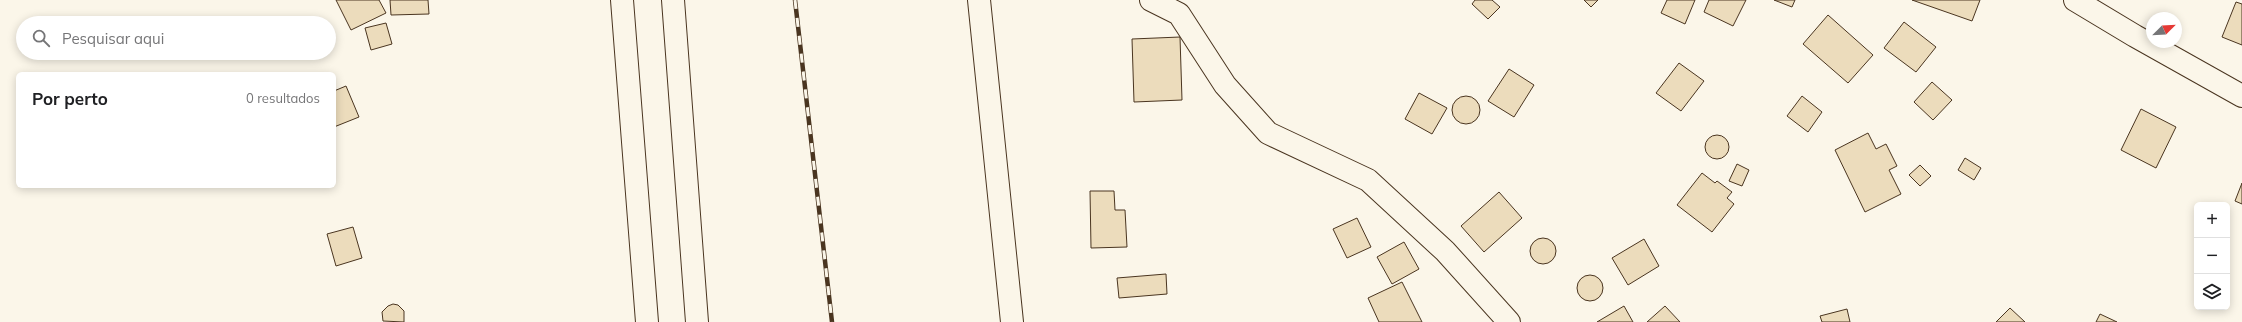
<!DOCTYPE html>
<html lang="pt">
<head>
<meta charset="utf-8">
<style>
  :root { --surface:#fff; --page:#f2f2f2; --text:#202124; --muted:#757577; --line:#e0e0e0 }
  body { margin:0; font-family:Mulish,sans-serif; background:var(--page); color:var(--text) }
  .controls { position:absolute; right:12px; bottom:12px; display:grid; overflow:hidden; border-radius:6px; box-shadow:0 2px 10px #0003 }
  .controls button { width:36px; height:36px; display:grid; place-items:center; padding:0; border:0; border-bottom:1px solid var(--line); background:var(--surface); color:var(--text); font:20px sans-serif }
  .compass { position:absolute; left:2146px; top:12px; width:36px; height:36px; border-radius:50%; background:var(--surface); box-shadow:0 2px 10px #0003; rotate:66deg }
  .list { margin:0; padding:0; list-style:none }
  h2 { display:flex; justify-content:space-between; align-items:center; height:52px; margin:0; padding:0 16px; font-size:17px }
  h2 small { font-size:13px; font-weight:400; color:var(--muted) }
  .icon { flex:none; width:22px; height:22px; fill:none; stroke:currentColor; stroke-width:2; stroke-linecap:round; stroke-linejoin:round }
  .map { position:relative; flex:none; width:2242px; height:322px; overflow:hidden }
  .search { position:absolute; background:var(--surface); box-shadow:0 2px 10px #0003; left:16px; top:16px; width:320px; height:44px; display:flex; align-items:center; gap:10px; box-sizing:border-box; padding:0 14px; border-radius:22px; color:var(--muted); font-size:15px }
  .panel { position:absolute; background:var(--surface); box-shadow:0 2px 10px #0003; left:16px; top:72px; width:320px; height:116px; border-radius:6px }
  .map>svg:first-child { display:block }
  .building { fill:#ecdcbc; stroke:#4a3520 }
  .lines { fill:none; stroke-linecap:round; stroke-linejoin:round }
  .minor-casing { stroke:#4a3520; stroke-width:24 }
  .trunk-casing { stroke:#4a3520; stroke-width:24 }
  .minor { stroke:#fbf6e9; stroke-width:22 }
  .trunk { stroke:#fbf6e9; stroke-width:22 }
  .rail-casing { stroke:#4a3520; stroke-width:4.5 }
  .rail { stroke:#fbf6e9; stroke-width:3; stroke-dasharray:9; stroke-linecap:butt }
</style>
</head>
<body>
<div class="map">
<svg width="2242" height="322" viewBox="0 0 2242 322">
  <rect width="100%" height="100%" fill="#fbf6e9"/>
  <path class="building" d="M 336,0 L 379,0 L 386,13 L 351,30 Z
    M 390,0 L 428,0 L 429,14 L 391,15 Z
    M 1475,0 L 1492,0 L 1500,7 L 1488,19 L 1472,4 Z
    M 1584,0 L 1598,0 L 1591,7 Z
    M 1667,0 L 1695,0 L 1685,24 L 1661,13 Z
    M 1709,0 L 1746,0 L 1733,26 L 1704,12 Z
    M 1774,0 L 1795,0 L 1792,7 Z
    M 1912,0 L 1980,0 L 1972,21 Z
    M 2236,2 L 2242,4 L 2242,45 L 2222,37 Z
    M 1828,15 L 1873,55 L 1848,83 L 1803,44 Z
    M 1904,22 L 1936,47 L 1916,72 L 1884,48 Z
    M 386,23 L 392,44 L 371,50 L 365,28 Z
    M 1180,37 L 1182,100 L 1134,102 L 1132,39 Z
    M 1679,63 L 1704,81 L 1681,111 L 1656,93 Z
    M 1509,69 L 1534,85 L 1514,117 L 1488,101 Z
    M 1932,82 L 1952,100 L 1933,120 L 1914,102 Z
    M 346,86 L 359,117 L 334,127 L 334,91 Z
    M 1419,93 L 1447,108 L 1432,134 L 1405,119 Z
    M 1802,96 L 1822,112 L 1808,132 L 1787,116 Z
    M1452 110a14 14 0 1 1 28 0a14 14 0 1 1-28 0Z
    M 2141,109 L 2176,127 L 2156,168 L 2121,150 Z
    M 1868,133 L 1876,149 L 1886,144 L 1897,166 L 1889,170 L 1901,194 L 1865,212 L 1835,150 Z
    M1705 147a12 12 0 1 1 24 0a12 12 0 1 1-24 0Z
    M 1965,158 L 1981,168 L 1974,180 L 1958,170 Z
    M 1737,164 L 1749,170 L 1742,186 L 1729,181 Z
    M 1920,165 L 1931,176 L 1920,186 L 1909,175 Z
    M 1702,173 L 1715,183 L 1717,181 L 1732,192 L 1727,198 L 1734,204 L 1712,232 L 1677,205 Z
    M 2242,183 L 2242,204 L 2235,201 Z
    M 1090,191 L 1114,191 L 1115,210 L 1125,210 L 1127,247 L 1091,248 Z
    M 1499,192 L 1522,218 L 1484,252 L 1461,226 Z
    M 1357,218 L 1371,247 L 1347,258 L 1333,229 Z
    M 353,227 L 362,258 L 336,266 L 327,234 Z
    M1530 251a13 13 0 1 1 26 0a13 13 0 1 1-26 0Z
    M 1644,239 L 1659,266 L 1628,285 L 1612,258 Z
    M 1404,242 L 1419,269 L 1392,284 L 1377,257 Z
    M 1166,274 L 1167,294 L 1119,298 L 1117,278 Z
    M1577 288a13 13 0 1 1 26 0a13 13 0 1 1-26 0Z
    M 1402,282 L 1422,322 L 1379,322 L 1368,298 Z
    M 393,304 L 398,305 L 404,311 L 404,322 L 383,321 L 382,312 L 388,306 Z
    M 1624,306 L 1633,322 L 1597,322 Z
    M 1665,306 L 1680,322 L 1647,322 Z
    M 2010,308 L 2025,322 L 1996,322 Z
    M 1847,309 L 1850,322 L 1822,322 L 1820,316 Z
    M 2100,314 L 2117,322 L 2096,322 Z"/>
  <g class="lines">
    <g class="minor-casing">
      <path id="minor" d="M 979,0 L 1012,322
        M 1151,0 L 1179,14 L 1225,85 L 1268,133 L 1368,180 L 1445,251 L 1509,322
        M 2075,0 L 2135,36 L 2242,96"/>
    </g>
    <g class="trunk-casing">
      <path id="trunk" d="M 622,0 L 647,322
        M 673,0 L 697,322"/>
    </g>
    <use href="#minor" class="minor"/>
    <use href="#trunk" class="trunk"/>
    <g class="rail-casing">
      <path id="rail" d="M 795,0 L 832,322"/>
    </g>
    <use href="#rail" class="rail"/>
  </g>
</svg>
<div class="controls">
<button>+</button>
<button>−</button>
<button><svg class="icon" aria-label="layers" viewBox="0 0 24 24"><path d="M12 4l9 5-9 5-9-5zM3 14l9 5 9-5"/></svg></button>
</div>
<svg class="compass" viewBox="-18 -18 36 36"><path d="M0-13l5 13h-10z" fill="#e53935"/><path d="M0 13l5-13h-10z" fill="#757577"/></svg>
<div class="search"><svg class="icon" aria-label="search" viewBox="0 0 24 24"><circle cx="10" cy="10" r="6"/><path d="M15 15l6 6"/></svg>Pesquisar aqui</div>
<section class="panel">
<h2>Por perto<small>0 resultados</small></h2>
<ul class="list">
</ul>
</section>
</div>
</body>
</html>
